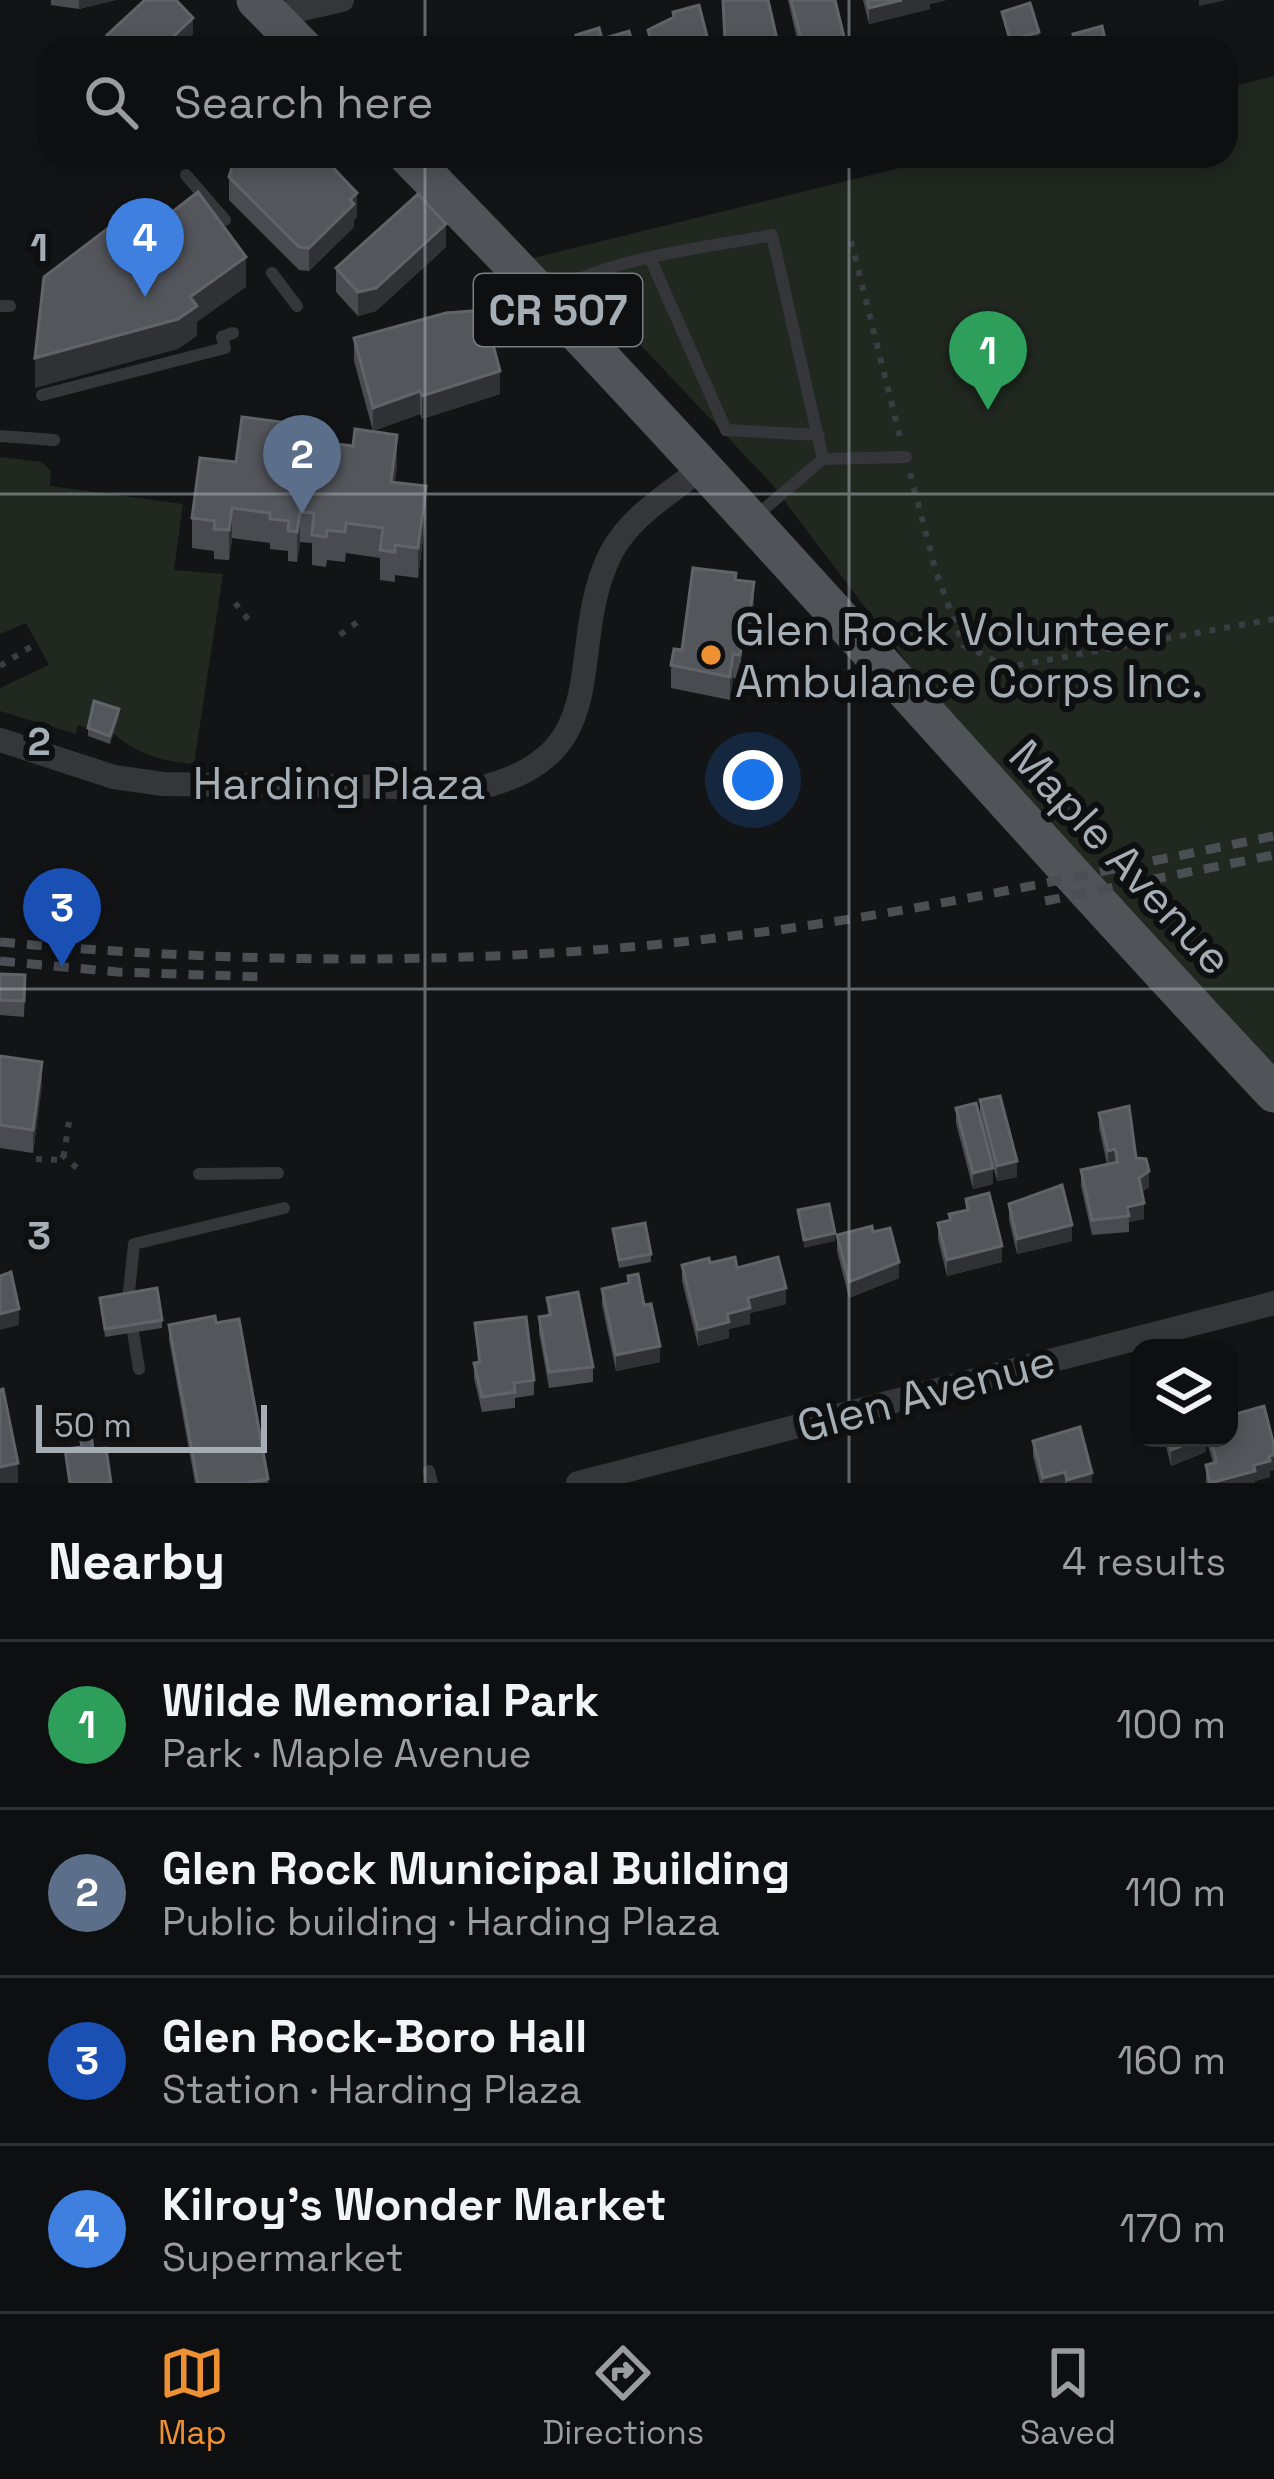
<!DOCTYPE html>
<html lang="en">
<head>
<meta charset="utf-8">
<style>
  :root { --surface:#0e0f10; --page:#1c1d1e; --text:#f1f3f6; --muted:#9b9c9f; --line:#2e2f30; --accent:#ee9132 }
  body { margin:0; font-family:"Space Grotesk",sans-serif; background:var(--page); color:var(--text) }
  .controls { position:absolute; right:36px; bottom:36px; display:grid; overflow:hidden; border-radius:24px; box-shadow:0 6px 18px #0003 }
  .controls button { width:108px; height:108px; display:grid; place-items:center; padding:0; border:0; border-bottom:3px solid var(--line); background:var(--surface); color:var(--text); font:60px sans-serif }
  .scale { position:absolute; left:36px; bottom:30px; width:231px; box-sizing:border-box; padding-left:12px; border:6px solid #a5adb5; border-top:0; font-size:33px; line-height:42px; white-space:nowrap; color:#a5adb5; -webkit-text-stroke:9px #0e0f10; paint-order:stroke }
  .you { position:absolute; left:753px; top:780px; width:42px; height:42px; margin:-30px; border:9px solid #fff; border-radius:50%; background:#1a73e8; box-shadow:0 0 0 18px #1a73e833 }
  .badge { display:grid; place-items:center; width:78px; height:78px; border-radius:50%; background:var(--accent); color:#fff; font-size:39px; font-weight:700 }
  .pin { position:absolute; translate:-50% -99px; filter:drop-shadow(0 3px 6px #0008) }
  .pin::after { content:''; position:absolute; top:63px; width:42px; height:36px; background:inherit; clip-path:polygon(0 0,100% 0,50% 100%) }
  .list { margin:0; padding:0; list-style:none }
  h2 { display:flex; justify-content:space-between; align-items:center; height:156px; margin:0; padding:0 48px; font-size:51px }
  h2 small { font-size:39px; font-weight:400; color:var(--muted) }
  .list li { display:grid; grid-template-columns:78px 1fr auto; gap:36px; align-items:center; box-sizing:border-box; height:168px; padding:0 48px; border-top:3px solid var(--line) }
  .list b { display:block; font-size:45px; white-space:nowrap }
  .list p { margin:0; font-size:39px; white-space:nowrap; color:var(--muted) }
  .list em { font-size:39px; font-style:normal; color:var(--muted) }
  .icon { flex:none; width:66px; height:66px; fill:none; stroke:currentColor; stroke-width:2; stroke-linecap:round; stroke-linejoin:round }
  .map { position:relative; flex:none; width:1274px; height:1483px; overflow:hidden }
  .search { position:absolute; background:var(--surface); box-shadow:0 6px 18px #0003; left:36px; right:36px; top:36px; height:132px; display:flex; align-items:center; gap:30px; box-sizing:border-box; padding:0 42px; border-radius:36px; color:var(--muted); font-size:45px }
  .sheet { height:828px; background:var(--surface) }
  nav { display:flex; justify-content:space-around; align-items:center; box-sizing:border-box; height:168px; border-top:3px solid var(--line); background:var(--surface); font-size:33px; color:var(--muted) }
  nav a { display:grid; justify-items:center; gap:6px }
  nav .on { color:var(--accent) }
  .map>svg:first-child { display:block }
  .green { fill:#202820 }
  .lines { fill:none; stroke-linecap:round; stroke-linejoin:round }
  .path { stroke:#3a3d41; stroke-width:6; stroke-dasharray:6 9; stroke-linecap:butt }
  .lane { stroke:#34363a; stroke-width:12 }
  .street { stroke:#34363a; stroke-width:24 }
  .primary { stroke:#505459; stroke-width:39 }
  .rail { stroke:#4b4e53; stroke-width:9; stroke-dasharray:15 12; stroke-linecap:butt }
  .wall { fill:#494b50 }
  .shaded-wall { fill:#2f3134 }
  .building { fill:#53565b; stroke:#606469; stroke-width:3 }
  .grid { fill:none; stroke:#a5adb5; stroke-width:3; stroke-opacity:0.55 }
  .poi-dot { fill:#ee9132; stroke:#0e0f10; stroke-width:4.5 }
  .labels { text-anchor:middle; stroke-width:12; stroke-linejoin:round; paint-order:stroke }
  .shield { fill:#0e0f10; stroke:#787e84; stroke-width:3 }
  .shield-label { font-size:42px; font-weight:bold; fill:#a5adb5 }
  .poi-label { font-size:45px; fill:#a5adb5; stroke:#0e0f10; text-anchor:start }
  .street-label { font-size:45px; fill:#a5adb5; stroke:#0e0f10 }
  .grid-label { font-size:39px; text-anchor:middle; font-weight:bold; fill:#a5adb5; stroke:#0e0f10; stroke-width:12; stroke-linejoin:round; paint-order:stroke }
</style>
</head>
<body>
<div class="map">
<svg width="1274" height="1483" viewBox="0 0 1274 1483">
  <rect width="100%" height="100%" fill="#131415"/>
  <path class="green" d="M 1274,76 L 1274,1093 L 1060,864 L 770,482 L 634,338 L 513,263 L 948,156 L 1226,156 L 1226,88 Z
    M 0,457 L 42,462 L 51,471 L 50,486 L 183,504 L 174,570 L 223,574 L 194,764 C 152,761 116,746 94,710 L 87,728 L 78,725 L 76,734 L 0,711 L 0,688 L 49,665 L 26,623 L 0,634 Z"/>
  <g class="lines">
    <path class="path" d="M 851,241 L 900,437
      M 910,473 L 936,572 L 963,645 L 1008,667 L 1274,619
      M 235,603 L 251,623
      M 340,635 L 360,620
      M 0,666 L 37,643
      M 61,1154 L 77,1168
      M 36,1159 L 63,1160 L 69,1122"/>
    <path class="lane" d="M 186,175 L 225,220
      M 650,258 L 726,430 L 819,435
      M 272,273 L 297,306
      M 550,293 C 616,256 699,249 772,235 L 823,459
      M 0,306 L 10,306
      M 42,395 L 225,348 L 222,337 L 233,333
      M 0,436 L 54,440
      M 757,515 L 823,459 L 906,457
      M 199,1174 L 278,1173
      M 128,1301 L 134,1244 L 284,1208
      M 133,1332 L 139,1369
      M 429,1471 L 432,1483"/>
    <path class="street" d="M 271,16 L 342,0
      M 0,740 L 114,777 L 163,784 L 478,788 C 621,756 563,648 611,553 C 631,515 671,493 704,466
      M 578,1483 L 1274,1303"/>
    <path class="primary" d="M 256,0 L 303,48
      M 408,156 C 706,460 983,783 1274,1093"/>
    <path class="rail" d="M 1045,901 L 1274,855
      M 0,942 C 251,965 504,967 755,933 C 929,910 1102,871 1274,836
      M 0,961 L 118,972 L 264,977"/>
  </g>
  <path class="wall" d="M 51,0 L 116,0 L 79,9 L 51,5 Z
    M 788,0 L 835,0 L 844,37 L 844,48 L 799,48 Z
    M 863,0 L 946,0 L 930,4 L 930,9 L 869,24 Z
    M 193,34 L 178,48 L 107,48 L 107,35 Z
    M 229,177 L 357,217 L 354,220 L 354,227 L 309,271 L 299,270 L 229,200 Z
    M 446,247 L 376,311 L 358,316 L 336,292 L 336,268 Z
    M 354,338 L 500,394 L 422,419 L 420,414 L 373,431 L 354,361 Z
    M 281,437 L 397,465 L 395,482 L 426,516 L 418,578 L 395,575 L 395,582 L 380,580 L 380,558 L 346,553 L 345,562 L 327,560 L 326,567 L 312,565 L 312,543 L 300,542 L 297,562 L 288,561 L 288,551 L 270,549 L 270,543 L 232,538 L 229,560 L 214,559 L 214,551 L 192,548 L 192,518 L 236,462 Z
    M 736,580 L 754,606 L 749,643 L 738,641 L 738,643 L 742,644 L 740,679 L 733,678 L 730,700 L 671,688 L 671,665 Z
    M 119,717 L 110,744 L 88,736 L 88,728 Z
    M 0,974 L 25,991 L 24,1017 L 0,1015 Z
    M 0,1056 L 42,1085 L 33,1153 L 0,1148 Z
    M 980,1100 L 1017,1177 L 997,1181 L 980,1116 Z
    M 956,1108 L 993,1184 L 973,1189 L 956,1123 Z
    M 1099,1113 L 1136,1158 L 1149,1187 L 1142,1192 L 1144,1219 L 1129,1222 L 1129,1232 L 1092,1235 L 1081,1186 L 1081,1170 L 1107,1164 L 1099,1128 Z
    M 966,1199 L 1002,1262 L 947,1276 L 938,1239 L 938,1223 L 949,1220 L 949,1214 L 966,1210 Z
    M 1009,1204 L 1072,1241 L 1017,1254 L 1009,1220 Z
    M 613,1229 L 651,1254 L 651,1262 L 619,1268 Z
    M 873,1232 L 899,1278 L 849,1298 L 837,1251 L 837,1235 Z
    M 710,1263 L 737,1268 L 786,1304 L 750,1313 L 750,1324 L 729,1329 L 729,1338 L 698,1346 L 682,1281 L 682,1265 Z
    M 628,1276 L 644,1305 L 660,1362 L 616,1371 L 602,1305 L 602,1289 L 628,1283 Z
    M 100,1298 L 162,1320 L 162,1328 L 105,1337 Z
    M 547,1298 L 593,1367 L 593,1382 L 549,1388 L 539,1333 L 539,1317 L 548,1316 Z
    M 475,1323 L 534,1380 L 534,1395 L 515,1398 L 515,1408 L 482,1412 L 474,1378 L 474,1363 L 478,1362 Z
    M 169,1325 L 268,1479 L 268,1483 L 195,1483 L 169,1340 Z
    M 1164,1438 L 1206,1438 L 1206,1452 L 1171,1466 Z
    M 1206,1438 L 1229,1438 L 1274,1446 L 1274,1470 L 1270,1471 L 1270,1477 L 1255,1481 L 1255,1483 L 1206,1483 L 1206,1465 L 1213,1463 Z
    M 1033,1441 L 1092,1483 L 1040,1483 L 1033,1456 Z"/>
  <path class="shaded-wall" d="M 79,0 L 116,0 L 79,9 Z
    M 902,0 L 946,0 L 930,4 L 930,9 L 869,24 L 869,8 Z
    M 1199,0 L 1227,0 L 1199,6 Z
    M 193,18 L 193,34 L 178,48 L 161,48 Z
    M 1039,32 L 1039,40 L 1010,48 L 1010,40 Z
    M 735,38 L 735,48 L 725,48 L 725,40 Z
    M 357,193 L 357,217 L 354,220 L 354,227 L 309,271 L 309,248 Z
    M 446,224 L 446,247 L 376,311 L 358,316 L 358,292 Z
    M 246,257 L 246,287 L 197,322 L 197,336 L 178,349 L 35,388 L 35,358 L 190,297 Z
    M 500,371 L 500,394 L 422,419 L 422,396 Z
    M 420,391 L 420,414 L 373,431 L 373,408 Z
    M 397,435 L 397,465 L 391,512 L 391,482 Z
    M 426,486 L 426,516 L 418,578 L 418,548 Z
    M 232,508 L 232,538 L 229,560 L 229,530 Z
    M 300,512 L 300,542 L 297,562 L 297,532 Z
    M 754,582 L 754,606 L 749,643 L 749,620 Z
    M 733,654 L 733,678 L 730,700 L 730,677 Z
    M 119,709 L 119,717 L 110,744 L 110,736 Z
    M 42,1062 L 42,1085 L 33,1153 L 33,1130 Z
    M 1115,1149 L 1115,1165 L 1108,1167 L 1108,1151 Z
    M 1017,1161 L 1017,1177 L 997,1181 L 997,1166 Z
    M 993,1168 L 993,1184 L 973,1189 L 973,1173 Z
    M 1149,1171 L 1149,1187 L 1139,1194 L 1139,1178 Z
    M 1144,1203 L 1144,1219 L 1129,1222 L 1127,1207 Z
    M 1072,1225 L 1072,1241 L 1017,1254 L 1017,1239 Z
    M 835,1233 L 835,1241 L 804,1248 L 804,1240 Z
    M 1002,1246 L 1002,1262 L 947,1276 L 947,1260 Z
    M 899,1262 L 899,1278 L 849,1298 L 849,1282 Z
    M 786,1288 L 786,1304 L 750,1313 L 750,1324 L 729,1329 L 729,1338 L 698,1346 L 698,1330 L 727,1314 L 748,1298 Z
    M 19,1309 L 19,1325 L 0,1330 L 0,1314 Z
    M 660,1346 L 660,1362 L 616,1371 L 616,1355 Z
    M 1202,1438 L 1206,1438 L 1206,1452 L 1171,1466 L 1171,1450 Z
    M 1274,1455 L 1274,1470 L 1270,1471 L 1270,1477 L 1255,1481 L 1255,1483 L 1210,1483 L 1254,1465 Z
    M 18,1463 L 18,1483 L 0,1483 L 0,1467 Z
    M 1065,1472 L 1065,1483 L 1043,1483 L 1043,1478 Z
    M 1092,1473 L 1092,1483 L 1067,1483 L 1067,1480 Z"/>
  <path class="building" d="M 145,0 L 176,0 L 193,18 L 161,48 L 119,48 L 107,35 Z
    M 726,0 L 768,0 L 779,48 L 737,48 L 735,38 L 725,40 L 723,1 Z
    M 791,0 L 835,0 L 844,37 L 802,42 Z
    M 867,0 L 902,0 L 869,8 Z
    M 1030,3 L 1039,32 L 1010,40 L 1002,12 Z
    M 699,5 L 710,48 L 653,48 L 648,30 L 674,17 L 673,12 Z
    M 1102,26 L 1107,48 L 1077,48 L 1073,34 Z
    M 599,28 L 602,39 L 629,31 L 634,48 L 580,48 L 576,35 Z
    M 243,156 L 322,156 L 357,193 L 350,200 L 354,204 L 309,248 L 299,247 L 229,177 L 232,167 Z
    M 198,192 L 246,257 L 190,297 L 197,306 L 178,319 L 35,358 L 44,277 L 132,210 L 149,230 Z
    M 418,194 L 446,224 L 376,288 L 358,292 L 336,268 Z
    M 484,310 L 500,371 L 422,396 L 420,391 L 373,408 L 354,338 L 446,313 Z
    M 242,417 L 281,422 L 279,437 L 353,446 L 355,429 L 397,435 L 391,482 L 426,486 L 418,548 L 395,545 L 395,552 L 380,550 L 383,528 L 346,523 L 345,532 L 327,530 L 326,537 L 312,535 L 314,513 L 300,512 L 297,532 L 288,531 L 289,521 L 270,519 L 270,513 L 232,508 L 229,530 L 214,529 L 215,521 L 192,518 L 200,458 L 236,462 Z
    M 693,568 L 736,573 L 735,580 L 754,582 L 749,620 L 738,618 L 735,643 L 742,644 L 740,655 L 733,654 L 730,677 L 671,665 L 674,649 L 682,650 Z
    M 94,701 L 119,709 L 110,736 L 88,728 Z
    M 0,974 L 25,975 L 24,1001 L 0,1000 Z
    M 0,1056 L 42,1062 L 33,1130 L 0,1125 Z
    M 1000,1096 L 1017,1161 L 997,1166 L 980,1100 Z
    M 976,1103 L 993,1168 L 973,1173 L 956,1108 Z
    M 1129,1106 L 1136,1158 L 1146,1159 L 1149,1171 L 1139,1178 L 1144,1203 L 1127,1207 L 1129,1216 L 1092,1220 L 1081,1170 L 1118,1162 L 1115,1149 L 1108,1151 L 1099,1113 Z
    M 1062,1185 L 1072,1225 L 1017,1239 L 1009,1204 Z
    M 989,1193 L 1002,1246 L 947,1260 L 938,1223 L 951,1220 L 949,1214 L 968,1210 L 966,1199 Z
    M 829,1204 L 835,1233 L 804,1240 L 798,1210 Z
    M 645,1223 L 651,1254 L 619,1260 L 613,1229 Z
    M 872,1226 L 873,1232 L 890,1228 L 899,1262 L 849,1282 L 837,1235 Z
    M 735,1257 L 737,1268 L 778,1257 L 786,1288 L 748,1298 L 750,1308 L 727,1314 L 729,1322 L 698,1330 L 682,1265 L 709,1258 L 710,1263 Z
    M 11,1272 L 19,1309 L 0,1314 L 0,1276 Z
    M 638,1274 L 644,1305 L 651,1304 L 660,1346 L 616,1355 L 602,1289 L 629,1283 L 628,1276 Z
    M 157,1288 L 162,1320 L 105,1329 L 100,1298 Z
    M 578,1292 L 593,1367 L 549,1372 L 539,1317 L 551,1315 L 547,1298 Z
    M 215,1316 L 216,1323 L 239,1319 L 268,1479 L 245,1483 L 198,1483 L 169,1325 Z
    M 526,1317 L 534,1380 L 514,1383 L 515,1392 L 482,1397 L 474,1363 L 480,1362 L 475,1323 Z
    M 3,1389 L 18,1463 L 0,1467 L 0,1390 Z
    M 1264,1406 L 1274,1446 L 1274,1455 L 1269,1456 L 1270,1461 L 1254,1465 L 1255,1471 L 1210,1483 L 1206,1465 L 1217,1462 L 1210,1438 L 1229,1438 L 1229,1416 Z
    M 1080,1427 L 1092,1473 L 1067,1480 L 1065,1472 L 1043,1478 L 1033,1441 Z
    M 91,1434 L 93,1449 L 106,1448 L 111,1483 L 70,1483 L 65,1449 L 82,1447 L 80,1436 Z
    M 1168,1438 L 1202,1438 L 1171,1450 Z"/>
  <path class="grid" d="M 425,0 L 425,48M 849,0 L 849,48M 425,156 L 425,1483M 849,156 L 849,1483M 0,494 L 1274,494M 0,989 L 1274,989"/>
  <circle class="poi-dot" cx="711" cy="655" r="12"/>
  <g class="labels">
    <rect class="shield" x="474" y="274" width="168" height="72" rx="9"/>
    <g class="shield-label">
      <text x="558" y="325">CR 507</text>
    </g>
    <g class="poi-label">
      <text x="735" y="645">Glen Rock Volunteer<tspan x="735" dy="52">Ambulance Corps Inc.</tspan></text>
    </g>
    <g class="street-label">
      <text x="339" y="799">Harding Plaza</text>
      <text transform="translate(1121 857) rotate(47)" y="16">Maple Avenue</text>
      <text transform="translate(926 1393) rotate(-15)" y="16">Glen Avenue</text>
    </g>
  </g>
  <g class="grid-label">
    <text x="39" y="261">1</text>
    <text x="39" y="755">2</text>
    <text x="39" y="1249">3</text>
  </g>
</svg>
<div class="controls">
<button><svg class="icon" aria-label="layers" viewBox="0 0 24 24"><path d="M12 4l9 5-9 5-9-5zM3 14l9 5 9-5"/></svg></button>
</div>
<div class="scale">50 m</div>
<div class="you"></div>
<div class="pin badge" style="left:988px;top:410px;background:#2e9e5b">1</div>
<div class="pin badge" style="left:302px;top:514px;background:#5c6f8a">2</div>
<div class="pin badge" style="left:62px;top:967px;background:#1a4fb4">3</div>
<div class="pin badge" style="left:145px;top:297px;background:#3f7fe0">4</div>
<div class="search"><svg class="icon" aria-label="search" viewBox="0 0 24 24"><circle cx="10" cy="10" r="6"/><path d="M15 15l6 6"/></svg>Search here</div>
</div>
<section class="sheet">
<h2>Nearby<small>4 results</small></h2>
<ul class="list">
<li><span class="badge" style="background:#2e9e5b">1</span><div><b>Wilde Memorial Park</b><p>Park · Maple Avenue</p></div><em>100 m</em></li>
<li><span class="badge" style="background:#5c6f8a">2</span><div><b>Glen Rock Municipal Building</b><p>Public building · Harding Plaza</p></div><em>110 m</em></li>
<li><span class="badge" style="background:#1a4fb4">3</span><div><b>Glen Rock-Boro Hall</b><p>Station · Harding Plaza</p></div><em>160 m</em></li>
<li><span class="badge" style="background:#3f7fe0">4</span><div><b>Kilroy's Wonder Market</b><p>Supermarket</p></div><em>170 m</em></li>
</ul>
</section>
<nav>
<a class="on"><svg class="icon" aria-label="map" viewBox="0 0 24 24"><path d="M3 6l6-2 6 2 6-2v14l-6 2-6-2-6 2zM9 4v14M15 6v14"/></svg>Map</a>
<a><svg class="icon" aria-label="directions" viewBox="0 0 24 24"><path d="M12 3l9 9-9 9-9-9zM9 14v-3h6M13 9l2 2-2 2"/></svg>Directions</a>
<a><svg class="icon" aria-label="saved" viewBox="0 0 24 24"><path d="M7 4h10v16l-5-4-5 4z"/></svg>Saved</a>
</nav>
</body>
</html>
